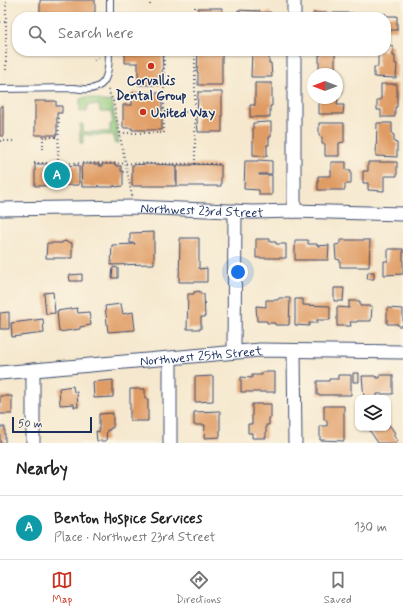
<!DOCTYPE html>
<html lang="en">
<head>
<meta charset="utf-8">
<style>
  :root { --surface:#fff; --page:#f6f6f6; --text:#222; --muted:#767676; --line:#e0e0e0; --accent:#c8321e }
  body { margin:0; font-family:Mynerve,sans-serif; background:var(--page); color:var(--text) }
  .controls { position:absolute; right:12px; bottom:12px; display:grid; overflow:hidden; border-radius:8px; box-shadow:0 1px 3px #0004 }
  .controls button { width:36px; height:36px; display:grid; place-items:center; padding:0; border:0; border-bottom:1px solid var(--line); background:var(--surface); color:var(--text); font:20px sans-serif }
  .compass { position:absolute; left:307px; top:68px; width:36px; height:36px; border-radius:50%; background:var(--surface); box-shadow:0 1px 3px #0004; rotate:270deg }
  .scale { position:absolute; left:12px; bottom:10px; width:80px; box-sizing:border-box; padding-left:4px; border:2px solid #1b2f5e; border-top:0; font-size:11px; line-height:14px; white-space:nowrap; color:#1b2f5e; -webkit-text-stroke:3px #fcf5e5; paint-order:stroke }
  .you { position:absolute; left:238px; top:272px; width:14px; height:14px; margin:-10px; border:3px solid #fff; border-radius:50%; background:#1a73e8; box-shadow:0 0 0 6px #1a73e833 }
  .badge { display:grid; place-items:center; width:26px; height:26px; border-radius:50%; background:var(--accent); color:#fff; font-size:13px; font-weight:700 }
  .pin { position:absolute; translate:-50% -50%; border:2px solid #fff; box-shadow:0 1px 4px #0006 }
  .list { margin:0; padding:0; list-style:none }
  h2 { display:flex; justify-content:space-between; align-items:center; height:52px; margin:0; padding:0 16px; font-size:17px }
  h2 small { font-size:13px; font-weight:400; color:var(--muted) }
  .list li { display:grid; grid-template-columns:26px 1fr auto; gap:12px; align-items:center; box-sizing:border-box; height:64px; padding:0 16px; border-top:1px solid var(--line) }
  .list b { display:block; font-size:15px; white-space:nowrap }
  .list p { margin:0; font-size:13px; white-space:nowrap; color:var(--muted) }
  .list em { font-size:13px; font-style:normal; color:var(--muted) }
  .icon { flex:none; width:22px; height:22px; fill:none; stroke:currentColor; stroke-width:2; stroke-linecap:round; stroke-linejoin:round }
  .map { position:relative; flex:none; width:403px; height:443px; overflow:hidden }
  .search { position:absolute; background:var(--surface); box-shadow:0 1px 3px #0004; left:12px; right:12px; top:12px; height:44px; display:flex; align-items:center; gap:10px; box-sizing:border-box; padding:0 14px; border-radius:16px; color:var(--muted); font-size:15px }
  .sheet { height:116px; background:var(--surface) }
  nav { display:flex; justify-content:space-around; align-items:center; box-sizing:border-box; height:56px; border-top:1px solid var(--line); background:var(--surface); font-size:11px; color:var(--muted) }
  nav a { display:grid; justify-items:center; gap:2px }
  nav .on { color:var(--accent) }
  .map>svg:first-child { display:block }
  .green { fill:#92c97c; stroke:#567c6d }
  .building { fill:#e09c65 }
  .lines { fill:none; stroke-linecap:round; stroke-linejoin:round }
  .service-casing { stroke:#3c4b6f; stroke-width:8 }
  .minor-casing { stroke:#3c4b6f; stroke-width:15 }
  .path { stroke:#3c4b6f; stroke-width:2; stroke-dasharray:1 3; stroke-linecap:butt }
  .service { stroke:#fff; stroke-width:6 }
  .minor { stroke:#fff; stroke-width:13 }
  .poi-dot { fill:#c8321e; stroke:#fcf5e5; stroke-width:1.5 }
  .labels { text-anchor:middle; stroke-width:3; stroke-linejoin:round; paint-order:stroke }
  .poi-label { font-size:13px; font-weight:bold; fill:#1b2f5e; stroke:#fcf5e5 }
  .street-label { font-size:13px; fill:#1b2f5e; stroke:#fcf5e5 }
</style>
</head>
<body>
<div class="map">
<svg width="403" height="443" viewBox="0 0 403 443">
  <rect width="100%" height="100%" fill="#fcf5e5"/>
  <filter id="ink" filterUnits="userSpaceOnUse"><feTurbulence type="fractalNoise" baseFrequency=".025" numOctaves="2"/><feDisplacementMap in="SourceGraphic" scale="8" xChannelSelector="R" yChannelSelector="G"/><feConvolveMatrix kernelMatrix="1 2 1 2 8 2 1 2 1" color-interpolation-filters="sRGB"/></filter>
  <filter id="wash" filterUnits="userSpaceOnUse"><feTurbulence type="fractalNoise" baseFrequency=".012" numOctaves="4" result="noise"/><feDisplacementMap in="SourceGraphic" scale="16" xChannelSelector="R" yChannelSelector="G"/><feGaussianBlur stdDeviation="0.9" result="paint"/><feColorMatrix in="noise" values="0 0 0 0 0 0 0 0 0 0 0 0 0 0 0 0 0 1.4 0 .05"/><feComposite in="paint" operator="in"/></filter>
  <g filter="url(#wash)">
    <rect width="100%" height="100%" fill="#f5e8ce"/>
    <path class="green" d="M 85,97 C 94,97 102,103 112,101 L 119,143 L 114,143 L 114,135 L 88,135 L 87,134 L 83,135 L 83,143 L 80,143 L 80,124 L 83,124 L 83,132 L 110,132 L 110,124 L 113,124 L 111,112 L 100,112 L 99,105 L 87,105 L 87,112 L 80,112 L 80,99 Z"/>
    <g id="blocks">
      <path class="building" d="M 40,0 L 95,0 L 95,14 L 91,14 L 91,17 L 40,17 Z
        M 198,8 L 222,8 L 222,17 L 198,17 Z
        M 238,10 L 260,11 L 260,13 L 271,12 L 271,17 L 237,17 Z
        M 313,13 L 328,13 L 328,15 L 331,15 L 331,13 L 354,13 L 355,17 L 313,17 Z
        M 364,14 L 386,14 L 386,16 L 397,16 L 397,30 L 386,30 L 386,17 L 364,17 Z
        M 386,45 L 393,46 L 393,56 L 395,56 L 395,64 L 397,64 L 396,78 L 374,77 L 374,67 L 378,67 L 378,51 L 386,51 Z
        M 125,51 L 162,51 L 163,70 L 162,70 L 162,85 L 138,85 L 138,63 L 125,63 Z
        M 198,51 L 222,51 L 222,85 L 198,85 L 198,72 L 197,72 Z
        M 252,51 L 266,51 L 266,55 L 269,55 L 269,63 L 271,63 L 272,77 L 251,77 Z
        M 321,51 L 335,51 L 335,74 L 319,74 L 319,55 L 321,55 Z
        M 255,83 L 272,83 L 272,106 L 270,106 L 270,117 L 250,117 L 250,105 L 255,105 Z
        M 381,84 L 397,84 L 397,107 L 395,107 L 395,117 L 381,117 L 381,110 L 377,110 L 377,100 L 381,100 Z
        M 337,85 L 342,85 L 342,93 L 337,93 Z
        M 198,92 L 222,92 L 222,132 L 198,132 L 197,120 Z
        M 132,93 L 162,93 L 162,130 L 132,130 L 132,128 L 123,128 L 123,105 L 132,105 Z
        M 323,98 L 338,98 L 337,105 L 344,105 L 343,114 L 319,114 L 319,100 L 323,100 Z
        M 35,101 L 56,101 L 56,106 L 62,106 L 62,113 L 57,113 L 57,135 L 35,135 Z
        M 3,106 L 3,136 L 0,136 L 0,107 Z
        M 268,122 L 271,122 L 271,137 L 269,137 L 269,145 L 267,145 L 267,156 L 253,155 L 253,123 Z
        M 319,123 L 344,123 L 344,142 L 339,143 L 339,156 L 325,156 L 325,144 L 322,144 L 322,137 L 319,136 Z
        M 377,123 L 392,123 L 392,134 L 394,135 L 394,142 L 397,143 L 397,157 L 376,156 Z
        M 258,160 L 272,161 L 272,174 L 259,174 L 259,175 L 272,175 L 272,195 L 259,195 L 259,190 L 244,189 L 245,161 L 258,161 Z
        M 331,162 L 346,162 L 346,170 L 351,170 L 351,184 L 345,184 L 345,190 L 318,190 L 318,176 L 331,176 Z
        M 368,162 L 397,162 L 397,176 L 384,176 L 384,191 L 368,190 L 368,183 L 363,183 L 363,171 L 368,171 Z
        M 35,164 L 66,164 L 66,166 L 79,165 L 79,185 L 35,186 Z
        M 82,164 L 99,164 L 99,166 L 102,166 L 102,164 L 116,164 L 116,166 L 121,166 L 121,171 L 123,171 L 123,186 L 116,187 L 114,185 L 114,187 L 99,187 L 98,185 L 98,187 L 82,187 L 81,167 L 82,167 Z
        M 146,164 L 176,165 L 176,186 L 132,186 L 132,165 Z
        M 192,164 L 221,165 L 221,186 L 177,186 L 177,165 L 192,165 Z
        M 154,232 L 154,264 L 111,265 L 112,245 L 135,244 L 135,243 L 130,243 L 130,233 Z
        M 180,238 L 199,238 L 199,269 L 207,268 L 207,282 L 179,282 Z
        M 256,239 L 270,239 L 270,242 L 276,242 L 276,244 L 286,244 L 286,258 L 256,258 Z
        M 295,240 L 308,240 L 308,244 L 317,244 L 318,246 L 329,245 L 328,260 L 295,260 Z
        M 340,240 L 370,240 L 369,267 L 340,267 L 340,260 L 336,259 L 335,245 L 340,244 Z
        M 66,241 L 66,242 L 72,243 L 72,258 L 46,258 L 47,243 L 62,243 L 62,242 Z
        M 388,249 L 403,249 L 403,274 L 384,275 L 384,261 L 388,261 Z
        M 113,267 L 118,268 L 118,278 L 112,278 Z
        M 368,272 L 374,272 L 374,279 L 367,279 Z
        M 82,274 L 82,281 L 70,281 L 69,275 Z
        M 334,288 L 344,288 L 343,301 L 334,301 Z
        M 200,291 L 200,294 L 204,294 L 205,317 L 201,317 L 201,329 L 187,329 L 188,294 L 194,294 L 194,292 Z
        M 53,292 L 55,313 L 46,314 L 44,293 Z
        M 279,298 L 290,298 L 289,325 L 275,325 L 275,323 L 267,323 L 267,321 L 257,321 L 256,306 L 266,307 L 266,300 L 278,300 Z
        M 295,299 L 303,299 L 303,305 L 330,306 L 330,320 L 317,320 L 317,323 L 309,323 L 309,326 L 295,325 Z
        M 349,301 L 360,301 L 360,306 L 372,306 L 371,321 L 357,321 L 357,322 L 350,322 L 351,326 L 337,326 L 337,307 L 349,308 Z
        M 121,304 L 123,314 L 133,312 L 135,330 L 108,332 L 105,306 Z
        M 77,308 L 78,313 L 89,312 L 91,325 L 80,327 L 80,329 L 59,332 L 57,311 Z
        M 387,308 L 403,309 L 403,326 L 398,326 L 398,324 L 387,324 Z
        M 9,312 L 9,329 L 0,329 L 0,313 Z
        M 43,319 L 44,333 L 12,337 L 11,323 Z
        M 262,372 L 275,372 L 275,392 L 241,392 L 241,377 L 252,378 L 252,375 L 262,375 Z
        M 353,373 L 359,373 L 359,382 L 353,382 Z
        M 338,375 L 351,375 L 351,395 L 317,395 L 317,381 L 329,381 L 329,379 L 338,379 Z
        M 380,375 L 393,375 L 393,394 L 377,394 L 377,398 L 364,398 L 362,376 L 376,376 L 377,378 L 380,378 Z
        M 213,376 L 213,401 L 195,402 L 195,377 Z
        M 113,380 L 113,397 L 94,398 L 93,382 Z
        M 73,386 L 74,392 L 77,392 L 78,407 L 74,407 L 74,404 L 60,405 L 59,388 Z
        M 130,389 L 145,389 L 145,399 L 148,399 L 148,421 L 130,421 Z
        M 0,396 L 12,396 L 12,414 L 0,414 Z
        M 252,404 L 271,404 L 271,418 L 269,418 L 269,425 L 266,425 L 266,438 L 252,438 L 252,433 L 248,433 L 248,424 L 252,424 Z
        M 324,406 L 344,406 L 344,441 L 320,440 L 320,426 L 327,426 L 327,420 L 324,420 Z
        M 220,411 L 220,437 L 204,438 L 205,425 L 194,425 L 194,412 Z
        M 113,413 L 113,428 L 110,428 L 110,430 L 107,430 L 106,441 L 97,441 L 96,431 L 99,432 L 99,414 Z
        M 388,423 L 395,433 L 393,435 L 398,441 L 396,443 L 378,443 L 368,428 L 388,428 Z
        M 0,427 L 5,427 L 5,443 L 0,443 Z"/>
    </g>
  </g>
  <g filter="url(#ink)">
    <use href="#blocks" fill-opacity="0" stroke="#3c4b6f" stroke-width="1"/>
    <g class="lines">
      <g class="service-casing">
        <path id="service" d="M 110,0 L 110,17
          M 0,89 L 74,88 C 106,94 109,78 109,51"/>
      </g>
      <g class="minor-casing">
        <g id="minor">
          <path d="M 294,17 L 294,0"/>
          <path id="s1" d="M 0,209 L 134,207 L 253,212 L 294,211 L 403,214"/>
          <path d="M 294,211 L 294,51"/>
          <path d="M 234,351 L 235,211"/>
          <path d="M 294,351 L 295,443"/>
          <path d="M 170,359 L 170,443"/>
          <path d="M 33,370 L 33,443"/>
          <path id="s2" d="M 0,373 L 260,350 L 403,352"/>
        </g>
      </g>
      <path class="path" d="M 150,0 L 150,5
        M 195,7 L 195,17
        M 0,22 L 6,22
        M 195,51 L 195,164
        M 94,60 L 98,58 L 101,58
        M 6,70 L 6,0
        M 108,90 L 113,101 L 132,196
        M 165,112 L 195,112
        M 120,133 L 164,133 L 164,51
        M 0,141 L 13,141
        M 43,149 L 43,137 L 58,137
        M 34,163 L 219,164
        M 58,163 L 59,115"/>
      <use href="#service" class="service"/>
      <use href="#minor" class="minor"/>
    </g>
  </g>
  <g class="poi-dot">
    <circle cx="151" cy="66" r="4"/>
    <circle cx="143" cy="112" r="4"/>
  </g>
  <g class="labels">
    <g class="poi-label">
      <text x="151" y="85">Corvallis<tspan x="151" dy="15">Dental Group</tspan></text>
      <text x="151" y="117" text-anchor="start">United Way</text>
    </g>
    <g class="street-label">
      <text dy="5" stroke="none"><textPath href="#s1" startOffset="202">Northwest 23rd Street</textPath></text>
      <text dy="5" stroke="none"><textPath href="#s2" startOffset="202">Northwest 25th Street</textPath></text>
    </g>
  </g>
</svg>
<div class="controls">
<button><svg class="icon" aria-label="layers" viewBox="0 0 24 24"><path d="M12 4l9 5-9 5-9-5zM3 14l9 5 9-5"/></svg></button>
</div>
<svg class="compass" viewBox="-18 -18 36 36"><path d="M0-13l5 13h-10z" fill="#e53935"/><path d="M0 13l5-13h-10z" fill="#767676"/></svg>
<div class="scale">50 m</div>
<div class="you"></div>
<div class="pin badge" style="left:57px;top:175px;background:#0f9aa8">A</div>
<div class="search"><svg class="icon" aria-label="search" viewBox="0 0 24 24"><circle cx="10" cy="10" r="6"/><path d="M15 15l6 6"/></svg>Search here</div>
</div>
<section class="sheet">
<h2>Nearby<small></small></h2>
<ul class="list">
<li><span class="badge" style="background:#0f9aa8">A</span><div><b>Benton Hospice Services</b><p>Place · Northwest 23rd Street</p></div><em>130 m</em></li>
</ul>
</section>
<nav>
<a class="on"><svg class="icon" aria-label="map" viewBox="0 0 24 24"><path d="M3 6l6-2 6 2 6-2v14l-6 2-6-2-6 2zM9 4v14M15 6v14"/></svg>Map</a>
<a><svg class="icon" aria-label="directions" viewBox="0 0 24 24"><path d="M12 3l9 9-9 9-9-9zM9 14v-3h6M13 9l2 2-2 2"/></svg>Directions</a>
<a><svg class="icon" aria-label="saved" viewBox="0 0 24 24"><path d="M7 4h10v16l-5-4-5 4z"/></svg>Saved</a>
</nav>
</body>
</html>
